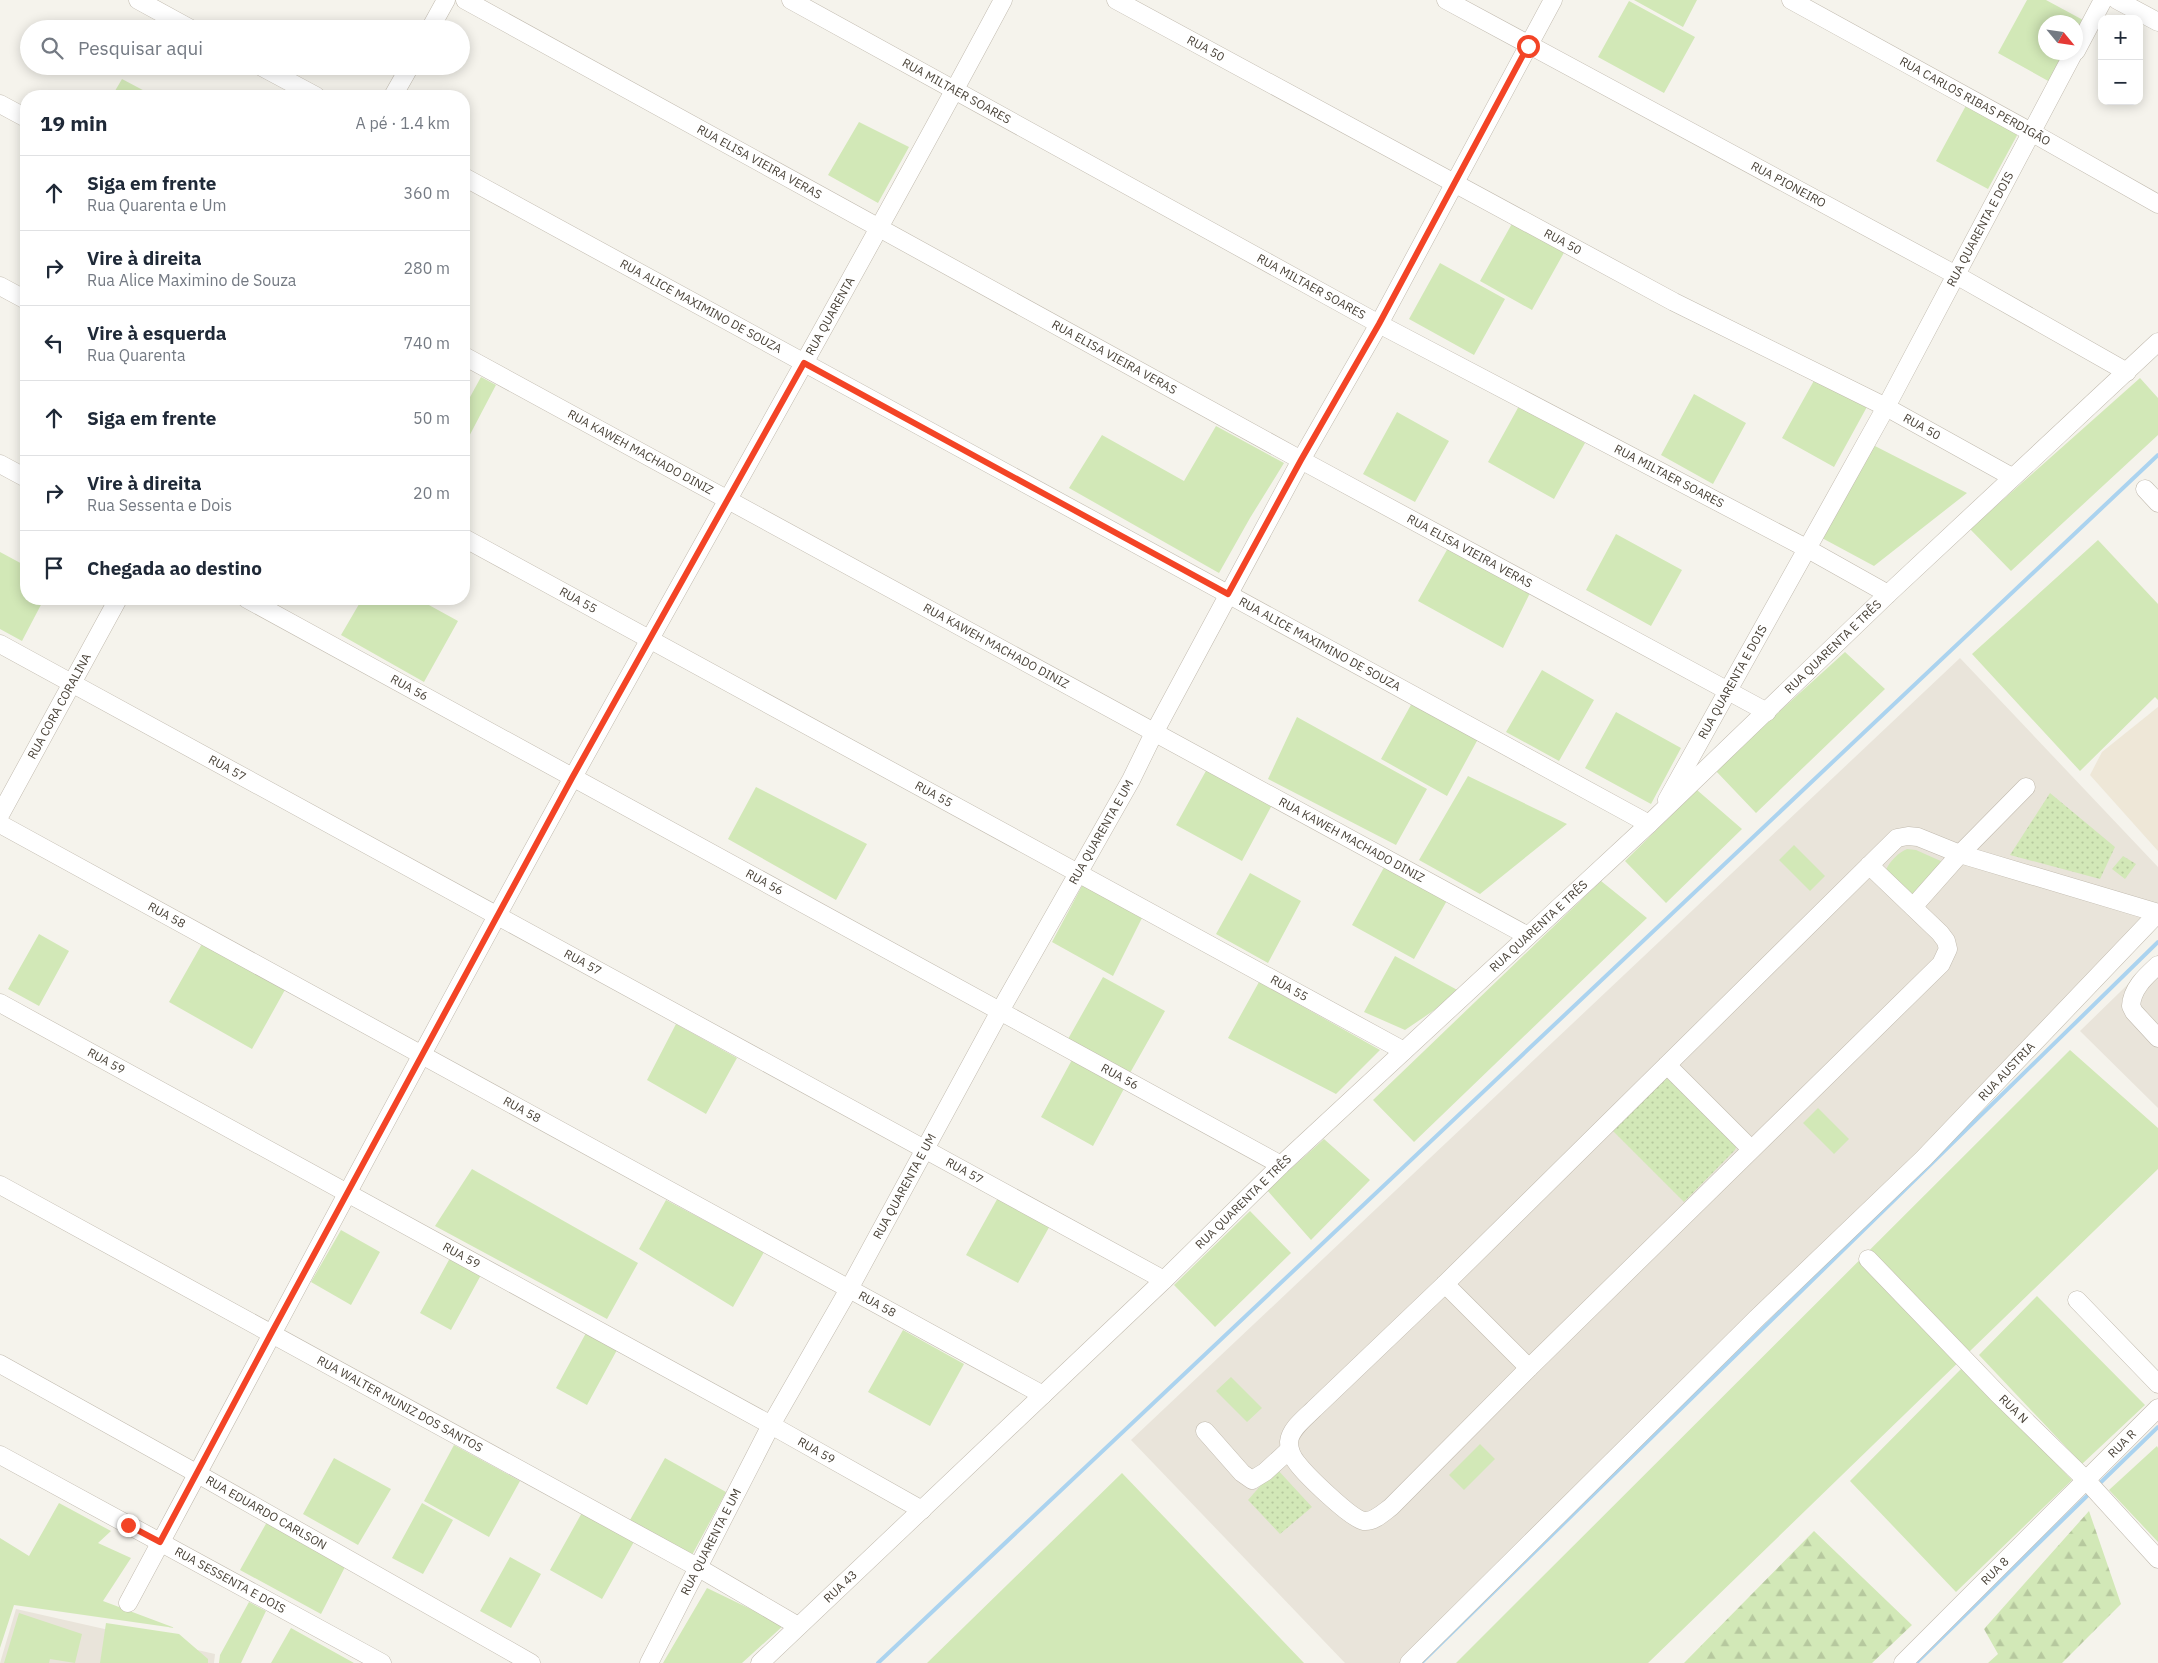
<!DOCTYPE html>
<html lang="pt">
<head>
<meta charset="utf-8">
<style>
  :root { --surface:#fff; --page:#f2f2f3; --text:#1f2937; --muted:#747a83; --line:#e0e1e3 }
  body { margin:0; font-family:"IBM Plex Sans",sans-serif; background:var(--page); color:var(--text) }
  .controls { position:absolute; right:15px; top:15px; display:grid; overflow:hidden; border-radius:10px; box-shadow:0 2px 12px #0003 }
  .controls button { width:45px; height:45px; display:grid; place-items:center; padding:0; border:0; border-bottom:1px solid var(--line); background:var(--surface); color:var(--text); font:25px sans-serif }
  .compass { position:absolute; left:2038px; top:15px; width:45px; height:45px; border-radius:50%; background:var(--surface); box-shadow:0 2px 12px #0003; rotate:119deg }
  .stop { position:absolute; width:15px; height:15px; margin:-11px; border:4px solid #f34426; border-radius:50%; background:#fff }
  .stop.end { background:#f34426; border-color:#fff; box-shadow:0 1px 5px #0008 }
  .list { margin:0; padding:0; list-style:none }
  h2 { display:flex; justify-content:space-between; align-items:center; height:65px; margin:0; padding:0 20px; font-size:21px }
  h2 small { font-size:16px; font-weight:400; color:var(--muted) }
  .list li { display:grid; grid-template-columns:32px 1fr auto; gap:15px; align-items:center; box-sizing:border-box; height:75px; padding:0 20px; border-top:1px solid var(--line) }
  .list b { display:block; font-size:19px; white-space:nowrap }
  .list p { margin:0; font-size:16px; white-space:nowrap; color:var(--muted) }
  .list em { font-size:16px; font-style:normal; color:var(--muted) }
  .icon { flex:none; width:28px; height:28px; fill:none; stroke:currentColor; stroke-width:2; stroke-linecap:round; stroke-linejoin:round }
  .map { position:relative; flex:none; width:2158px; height:1663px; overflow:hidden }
  .search { position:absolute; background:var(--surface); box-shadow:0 2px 12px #0003; left:20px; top:20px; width:450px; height:55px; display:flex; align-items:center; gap:12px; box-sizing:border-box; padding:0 18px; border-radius:28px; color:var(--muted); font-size:19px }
  .panel { position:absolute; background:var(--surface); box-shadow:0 2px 12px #0003; left:20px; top:90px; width:450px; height:515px; border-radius:20px }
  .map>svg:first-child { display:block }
  .residential { fill:#e9e4da }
  .education { fill:#eee7d7 }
  .grass { fill:#d2e8b7 }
  .forest { fill:url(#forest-firs) }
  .park { fill:url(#park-dots) }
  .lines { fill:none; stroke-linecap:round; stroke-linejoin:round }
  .stream { stroke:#abd3ef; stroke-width:4 }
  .minor-casing { stroke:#c1baae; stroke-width:19 }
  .minor { stroke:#fff; stroke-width:18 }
  .route { stroke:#f34426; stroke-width:6 }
  .labels { text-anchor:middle; stroke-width:5; stroke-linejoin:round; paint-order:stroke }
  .street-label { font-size:12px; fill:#4a4339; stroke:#fff }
</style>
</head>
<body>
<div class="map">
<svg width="2158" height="1663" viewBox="0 0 2158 1663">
  <defs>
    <pattern id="forest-firs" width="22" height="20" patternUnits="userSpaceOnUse" patternTransform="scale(1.25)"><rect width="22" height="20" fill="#d2e8b7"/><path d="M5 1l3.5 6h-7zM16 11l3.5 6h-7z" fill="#b6c89e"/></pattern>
    <pattern id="park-dots" width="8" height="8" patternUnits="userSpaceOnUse" patternTransform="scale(1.25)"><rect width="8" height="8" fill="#d2e8b7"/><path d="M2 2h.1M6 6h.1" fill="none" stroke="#b6c89e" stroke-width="1.8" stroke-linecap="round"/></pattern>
  </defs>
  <rect width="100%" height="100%" fill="#f5f3ec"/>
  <path class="residential" d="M 1960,658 L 2158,867 L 2158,911 L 1405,1663 L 1345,1663 L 1131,1440 Z
    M 2158,955 L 2158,1108 L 2080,1031 Z
    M 16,1609 L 215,1654 L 214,1663 L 0,1663 Z"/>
  <path class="education" d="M 2158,707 L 2158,851 L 2090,775 L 2102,752 Z"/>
  <path class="grass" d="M 1634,0 L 1697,0 L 1683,27 Z
    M 2027,0 L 2046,0 L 2083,20 L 2076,35 L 2076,22 L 2046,22 L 2046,52 L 2066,53 L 2050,82 L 1998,53 Z
    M 1629,1 L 1695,37 L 1664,93 L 1598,57 Z
    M 122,79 L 154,96 L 112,96 Z
    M 1969,100 L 2021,128 L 1988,189 L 1936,161 Z
    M 859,122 L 909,147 L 878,203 L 828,175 Z
    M 1514,220 L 1566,249 L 1532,310 L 1480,281 Z
    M 1440,263 L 1505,299 L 1474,355 L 1409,319 Z
    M 481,377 L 496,385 L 464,446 L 464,408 Z
    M 1816,377 L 1868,405 L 1834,467 L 1782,438 Z
    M 2140,378 L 2158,398 L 2158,435 L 2011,571 L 1970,529 Z
    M 1694,394 L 1746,423 L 1713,484 L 1661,455 Z
    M 1519,406 L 1585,443 L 1554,499 L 1488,462 Z
    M 1397,412 L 1449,441 L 1415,502 L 1363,474 Z
    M 1216,426 L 1284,463 L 1250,518 L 1219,573 L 1069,488 L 1102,435 L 1184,481 Z
    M 1873,445 L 1967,493 L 1874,566 L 1822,538 Z
    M 1616,534 L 1682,570 L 1651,626 L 1586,590 Z
    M 2098,540 L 2158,604 L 2158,700 L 2155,697 L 2080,771 L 1972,654 Z
    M 1448,548 L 1530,593 L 1503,648 L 1418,601 Z
    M 0,552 L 26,566 L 26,599 L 44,599 L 22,641 L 0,629 Z
    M 362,599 L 418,599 L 458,621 L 424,682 L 341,635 Z
    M 1845,652 L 1885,689 L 1756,813 L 1715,770 Z
    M 1542,670 L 1594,700 L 1559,761 L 1506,732 Z
    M 1412,703 L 1478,739 L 1447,796 L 1381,759 Z
    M 1616,712 L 1681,748 L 1651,804 L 1585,768 Z
    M 1297,717 L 1427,789 L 1396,845 L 1268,779 Z
    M 1207,769 L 1272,805 L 1242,861 L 1176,825 Z
    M 1468,776 L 1567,824 L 1480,894 L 1419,860 Z
    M 756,787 L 867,844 L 836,900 L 728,839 Z
    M 1697,790 L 1742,829 L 1666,903 L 1625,861 Z
    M 1794,845 L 1825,876 L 1810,891 L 1779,860 Z
    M 1907,849 L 1916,850 L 1943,862 L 1913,897 L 1886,870 C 1889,862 1899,852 1907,849 Z
    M 1387,862 L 1449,897 L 1414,959 L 1352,925 Z
    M 1250,873 L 1301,901 L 1268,963 L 1216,934 Z
    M 1601,881 L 1647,918 L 1414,1142 L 1373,1100 Z
    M 1083,884 L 1142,918 L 1113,976 L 1052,942 Z
    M 39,934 L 69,951 L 39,1006 L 8,989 Z
    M 203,942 L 286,988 L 252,1049 L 169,1002 Z
    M 1395,956 L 1461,992 L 1405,1030 L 1364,1012 Z
    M 1103,977 L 1165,1011 L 1130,1073 L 1068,1039 Z
    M 1259,982 L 1380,1050 L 1336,1094 L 1228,1038 Z
    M 676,1024 L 737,1058 L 706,1114 L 647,1080 Z
    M 2070,1050 L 2158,1128 L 2158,1169 L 1648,1663 L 1456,1663 Z
    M 1074,1056 L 1126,1085 L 1093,1146 L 1041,1117 Z
    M 1818,1108 L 1849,1139 L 1834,1154 L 1803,1123 Z
    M 1324,1139 L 1370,1180 L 1311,1240 L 1267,1190 Z
    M 472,1169 L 638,1263 L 607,1319 L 435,1226 Z
    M 1000,1194 L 1052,1222 L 1018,1283 L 966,1255 Z
    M 666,1200 L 764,1252 L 733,1307 L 639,1249 Z
    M 1250,1211 L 1291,1253 L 1215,1327 L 1174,1285 Z
    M 341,1230 L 380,1252 L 351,1305 L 311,1282 Z
    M 450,1258 L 481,1275 L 451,1330 L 420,1313 Z
    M 2037,1296 L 2145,1405 L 2082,1464 L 1979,1355 Z
    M 903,1330 L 964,1364 L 930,1426 L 868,1392 Z
    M 586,1333 L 617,1350 L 587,1405 L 556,1388 Z
    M 1963,1367 L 2072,1480 L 1956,1592 L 1850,1481 Z
    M 1231,1377 L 1262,1408 L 1247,1422 L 1216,1391 Z
    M 1480,1444 L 1495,1459 L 1464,1490 L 1449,1475 Z
    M 454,1445 L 520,1481 L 489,1537 L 424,1501 Z
    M 2157,1446 L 2158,1448 L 2158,1542 L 2109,1490 Z
    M 334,1458 L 391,1489 L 358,1545 L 303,1514 Z
    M 665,1458 L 726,1492 L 692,1555 L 630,1520 Z
    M 1122,1473 L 1304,1663 L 927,1663 Z
    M 59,1503 L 111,1531 L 98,1543 L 131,1558 L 103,1601 L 175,1628 L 14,1605 L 0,1648 L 0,1538 L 29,1556 Z
    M 422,1503 L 453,1520 L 423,1574 L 392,1558 Z
    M 584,1509 L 636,1538 L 602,1599 L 550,1570 Z
    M 267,1522 L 346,1565 L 321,1614 L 240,1570 Z
    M 510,1557 L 541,1574 L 511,1628 L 480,1611 Z
    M 707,1588 L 784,1625 L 742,1663 L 663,1663 Z
    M 249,1602 L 266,1611 L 241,1663 L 219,1663 L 220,1655 Z
    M 19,1613 L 82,1634 L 75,1663 L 50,1659 L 49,1663 L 4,1663 Z
    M 106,1623 L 179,1634 L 208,1659 L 208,1663 L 100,1663 Z
    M 291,1628 L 354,1663 L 271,1663 Z"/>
  <path class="forest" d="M 2089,1511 L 2121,1604 L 2062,1663 L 1988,1663 L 1998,1654 L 1984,1629 Z
    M 1814,1531 L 1912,1625 L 1872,1663 L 1684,1663 Z"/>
  <path class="park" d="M 2050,793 L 2115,847 L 2100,879 L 2010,855 Z
    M 2123,856 L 2136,864 L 2125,879 L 2112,869 Z
    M 1666,1077 L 1737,1145 L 1735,1150 L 1684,1202 L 1611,1129 Z
    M 1276,1468 L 1312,1507 L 1280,1534 L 1248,1500 Z"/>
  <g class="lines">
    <path class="stream" d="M 2097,1486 L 2158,1427
      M 878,1663 L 2158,455
      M 1421,1663 L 2158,942
      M 1916,1663 L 2090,1493"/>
    <g class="minor-casing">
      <g id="minor">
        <path d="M 138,0 L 191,29"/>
        <path id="s1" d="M 465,0 L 1301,460 L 1767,712"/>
        <path id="s2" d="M 791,0 L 1379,324 L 1806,548 L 1888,594"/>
        <path id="s3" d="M 1116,0 L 1674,302 L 1886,407 L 2012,477"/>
        <path id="s4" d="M 1446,0 L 1956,275 L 2127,372"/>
        <path id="s5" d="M 1791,0 L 2031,132 L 2158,204"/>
        <path d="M 2117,0 L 2158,22"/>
        <path d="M 430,29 L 446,0"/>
        <path d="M 2076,51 L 2103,0"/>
        <path d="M 260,66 L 316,96"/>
        <path d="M 393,96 L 410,66"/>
        <path d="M 0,104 L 26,118"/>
        <path id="s6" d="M 464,177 L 1649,824"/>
        <path d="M 0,286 L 26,300"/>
        <path id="s7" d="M 464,356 L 1528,936"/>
        <path d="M 0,464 L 26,478"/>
        <path d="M 2145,489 L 2158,503"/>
        <path id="s8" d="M 464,538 L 1404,1051"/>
        <path id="s9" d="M 247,599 L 1281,1165"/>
        <path id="s10" d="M 0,644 L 1164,1280"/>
        <path id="s11" d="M 1667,800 L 1886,407 L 2074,52"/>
        <path id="s12" d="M 0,815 L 118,599"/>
        <path id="s13" d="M 0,824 L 1043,1395"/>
        <path d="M 1869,865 L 1940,933 L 1946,941 L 1948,949 L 1941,964 L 1529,1368 L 1391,1507 C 1384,1512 1374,1522 1364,1521 C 1351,1519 1306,1475 1297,1463 C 1292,1457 1289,1450 1289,1442 C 1290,1429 1305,1418 1314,1409 L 1445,1284 L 1897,838 L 1908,836 L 1918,837 L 1960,854 L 2158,913"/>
        <path d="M 1913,907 L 1960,854 L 2026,787"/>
        <path d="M 2158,965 C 2146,976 2132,988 2131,1006 L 2134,1012 L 2158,1038"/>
        <path id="s14" d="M 0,1003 L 771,1425 L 922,1510"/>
        <path d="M 1667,1065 L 1751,1149"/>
        <path id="s15" d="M 0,1185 L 699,1568 L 798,1626"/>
        <path id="s16" d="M 1868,1259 L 1997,1393 L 2086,1480 L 2158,1559"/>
        <path d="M 1445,1284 L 1529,1368"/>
        <path d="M 2077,1300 L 2158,1384"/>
        <path id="s17" d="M 0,1364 L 196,1473 L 531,1663"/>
        <path d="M 1205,1431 L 1242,1473 L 1252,1480 L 1265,1472 L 1289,1450"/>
        <path id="s18" d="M 0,1455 L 382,1663"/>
        <path id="s19" d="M 128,1603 C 276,1328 421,1052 572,779 C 716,519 863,262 1003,0"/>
        <path id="s20" d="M 649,1663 L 771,1425 L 849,1289 L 1000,1011 L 1131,780 L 1154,733 L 1301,460 L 1379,324 L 1553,0"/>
        <path id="s21" d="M 760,1663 L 1164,1280 L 1281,1165 L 1649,824 L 1888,594 L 2158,342"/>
        <path id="s22" d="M 1409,1663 L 1756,1319 L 1924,1158 L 2158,913"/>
        <path id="s23" d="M 1903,1663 L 2158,1408"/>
      </g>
    </g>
    <use href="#minor" class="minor"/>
  </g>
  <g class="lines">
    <path class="route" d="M 128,1525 L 160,1542 L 272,1332 L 572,778 L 804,363 L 1228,594 L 1301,460 L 1379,324 L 1528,46"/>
  </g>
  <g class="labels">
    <g class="street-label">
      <text dy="4" stroke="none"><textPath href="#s3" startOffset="102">RUA 50</textPath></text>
      <text dy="4" stroke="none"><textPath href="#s2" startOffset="189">RUA MILTAER SOARES</textPath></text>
      <text dy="4" stroke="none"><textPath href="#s5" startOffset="210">RUA CARLOS RIBAS PERDIGÃO</textPath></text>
      <text dy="4" stroke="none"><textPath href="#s1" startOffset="336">RUA ELISA VIEIRA VERAS</textPath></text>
      <text dy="4" stroke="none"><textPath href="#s4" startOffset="389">RUA PIONEIRO</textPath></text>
      <text dy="4" stroke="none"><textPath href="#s11" startOffset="651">RUA QUARENTA E DOIS</textPath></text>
      <text dy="4" stroke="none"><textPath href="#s3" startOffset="508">RUA 50</textPath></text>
      <text dy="4" stroke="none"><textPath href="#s2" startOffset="594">RUA MILTAER SOARES</textPath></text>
      <text dy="4" stroke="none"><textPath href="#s6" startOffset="270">RUA ALICE MAXIMINO DE SOUZA</textPath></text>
      <text dy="4" stroke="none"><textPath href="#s19" startOffset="1466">RUA QUARENTA</textPath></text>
      <text dy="4" stroke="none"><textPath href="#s1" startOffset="741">RUA ELISA VIEIRA VERAS</textPath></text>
      <text dy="4" stroke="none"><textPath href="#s3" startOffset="912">RUA 50</textPath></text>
      <text dy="4" stroke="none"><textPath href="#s7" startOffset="201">RUA KAWEH MACHADO DINIZ</textPath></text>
      <text dy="4" stroke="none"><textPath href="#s2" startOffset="999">RUA MILTAER SOARES</textPath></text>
      <text dy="4" stroke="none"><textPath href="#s1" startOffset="1146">RUA ELISA VIEIRA VERAS</textPath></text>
      <text dy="4" stroke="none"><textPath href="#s8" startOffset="130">RUA 55</textPath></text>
      <text dy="4" stroke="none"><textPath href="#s6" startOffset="975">RUA ALICE MAXIMINO DE SOUZA</textPath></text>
      <text dy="4" stroke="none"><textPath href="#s7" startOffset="606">RUA KAWEH MACHADO DINIZ</textPath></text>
      <text dy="4" stroke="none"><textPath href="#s21" startOffset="1478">RUA QUARENTA E TRÊS</textPath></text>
      <text dy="4" stroke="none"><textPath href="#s11" startOffset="135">RUA QUARENTA E DOIS</textPath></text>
      <text dy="4" stroke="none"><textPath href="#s9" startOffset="185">RUA 56</textPath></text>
      <text dy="4" stroke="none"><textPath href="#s12" startOffset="124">RUA CORA CORALINA</textPath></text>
      <text dy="4" stroke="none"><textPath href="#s10" startOffset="259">RUA 57</textPath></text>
      <text dy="4" stroke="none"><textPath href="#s8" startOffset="535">RUA 55</textPath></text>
      <text dy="4" stroke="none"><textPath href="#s20" startOffset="946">RUA QUARENTA E UM</textPath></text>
      <text dy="4" stroke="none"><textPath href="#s7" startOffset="1011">RUA KAWEH MACHADO DINIZ</textPath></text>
      <text dy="4" stroke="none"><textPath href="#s9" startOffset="590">RUA 56</textPath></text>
      <text dy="4" stroke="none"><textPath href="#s13" startOffset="190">RUA 58</textPath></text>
      <text dy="4" stroke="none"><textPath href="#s21" startOffset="1072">RUA QUARENTA E TRÊS</textPath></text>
      <text dy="4" stroke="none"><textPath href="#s10" startOffset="664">RUA 57</textPath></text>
      <text dy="4" stroke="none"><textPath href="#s8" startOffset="940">RUA 55</textPath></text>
      <text dy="4" stroke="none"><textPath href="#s14" startOffset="121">RUA 59</textPath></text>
      <text dy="4" stroke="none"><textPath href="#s22" startOffset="841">RUA AUSTRIA</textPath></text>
      <text dy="4" stroke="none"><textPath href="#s9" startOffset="995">RUA 56</textPath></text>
      <text dy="4" stroke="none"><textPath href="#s13" startOffset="595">RUA 58</textPath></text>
      <text dy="4" stroke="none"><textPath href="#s10" startOffset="1099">RUA 57</textPath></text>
      <text dy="4" stroke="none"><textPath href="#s20" startOffset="541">RUA QUARENTA E UM</textPath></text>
      <text dy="4" stroke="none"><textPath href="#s21" startOffset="668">RUA QUARENTA E TRÊS</textPath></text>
      <text dy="4" stroke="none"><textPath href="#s14" startOffset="526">RUA 59</textPath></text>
      <text dy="4" stroke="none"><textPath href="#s13" startOffset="1000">RUA 58</textPath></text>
      <text dy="4" stroke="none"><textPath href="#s15" startOffset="456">RUA WALTER MUNIZ DOS SANTOS</textPath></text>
      <text dy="4" stroke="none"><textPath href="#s16" startOffset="209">RUA N</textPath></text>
      <text dy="4" stroke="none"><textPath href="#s23" startOffset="310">RUA R</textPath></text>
      <text dy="4" stroke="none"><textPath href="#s14" startOffset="931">RUA 59</textPath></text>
      <text dy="4" stroke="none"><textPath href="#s17" startOffset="305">RUA EDUARDO CARLSON</textPath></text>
      <text dy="4" stroke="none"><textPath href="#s20" startOffset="136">RUA QUARENTA E UM</textPath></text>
      <text dy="4" stroke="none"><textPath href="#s23" startOffset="130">RUA 8</textPath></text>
      <text dy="4" stroke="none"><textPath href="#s18" startOffset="262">RUA SESSENTA E DOIS</textPath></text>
      <text dy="4" stroke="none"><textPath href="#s21" startOffset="111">RUA 43</textPath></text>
    </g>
  </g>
</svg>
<div class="controls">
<button>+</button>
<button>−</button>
</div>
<svg class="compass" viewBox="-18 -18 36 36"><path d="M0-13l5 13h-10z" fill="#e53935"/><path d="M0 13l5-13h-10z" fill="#747a83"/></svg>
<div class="stop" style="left:1528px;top:46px"></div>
<div class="stop end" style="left:128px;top:1525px"></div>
<div class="search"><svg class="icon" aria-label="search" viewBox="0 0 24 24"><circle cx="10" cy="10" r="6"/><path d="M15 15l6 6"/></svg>Pesquisar aqui</div>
<section class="panel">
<h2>19 min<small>A pé · 1.4 km</small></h2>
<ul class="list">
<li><svg class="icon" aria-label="ahead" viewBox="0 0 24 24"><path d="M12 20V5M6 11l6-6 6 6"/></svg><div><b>Siga em frente</b><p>Rua Quarenta e Um</p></div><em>360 m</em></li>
<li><svg class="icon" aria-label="right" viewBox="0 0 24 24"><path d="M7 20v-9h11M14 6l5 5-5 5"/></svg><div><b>Vire à direita</b><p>Rua Alice Maximino de Souza</p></div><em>280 m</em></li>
<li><svg class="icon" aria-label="left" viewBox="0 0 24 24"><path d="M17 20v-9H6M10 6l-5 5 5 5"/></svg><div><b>Vire à esquerda</b><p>Rua Quarenta</p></div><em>740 m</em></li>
<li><svg class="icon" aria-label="ahead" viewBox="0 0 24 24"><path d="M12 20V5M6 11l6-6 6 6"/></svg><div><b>Siga em frente</b></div><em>50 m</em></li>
<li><svg class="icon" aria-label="right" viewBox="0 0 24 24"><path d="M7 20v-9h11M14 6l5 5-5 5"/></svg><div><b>Vire à direita</b><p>Rua Sessenta e Dois</p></div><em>20 m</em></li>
<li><svg class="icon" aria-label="arrive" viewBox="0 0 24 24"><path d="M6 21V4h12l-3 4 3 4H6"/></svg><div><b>Chegada ao destino</b></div></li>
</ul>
</section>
</div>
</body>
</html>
